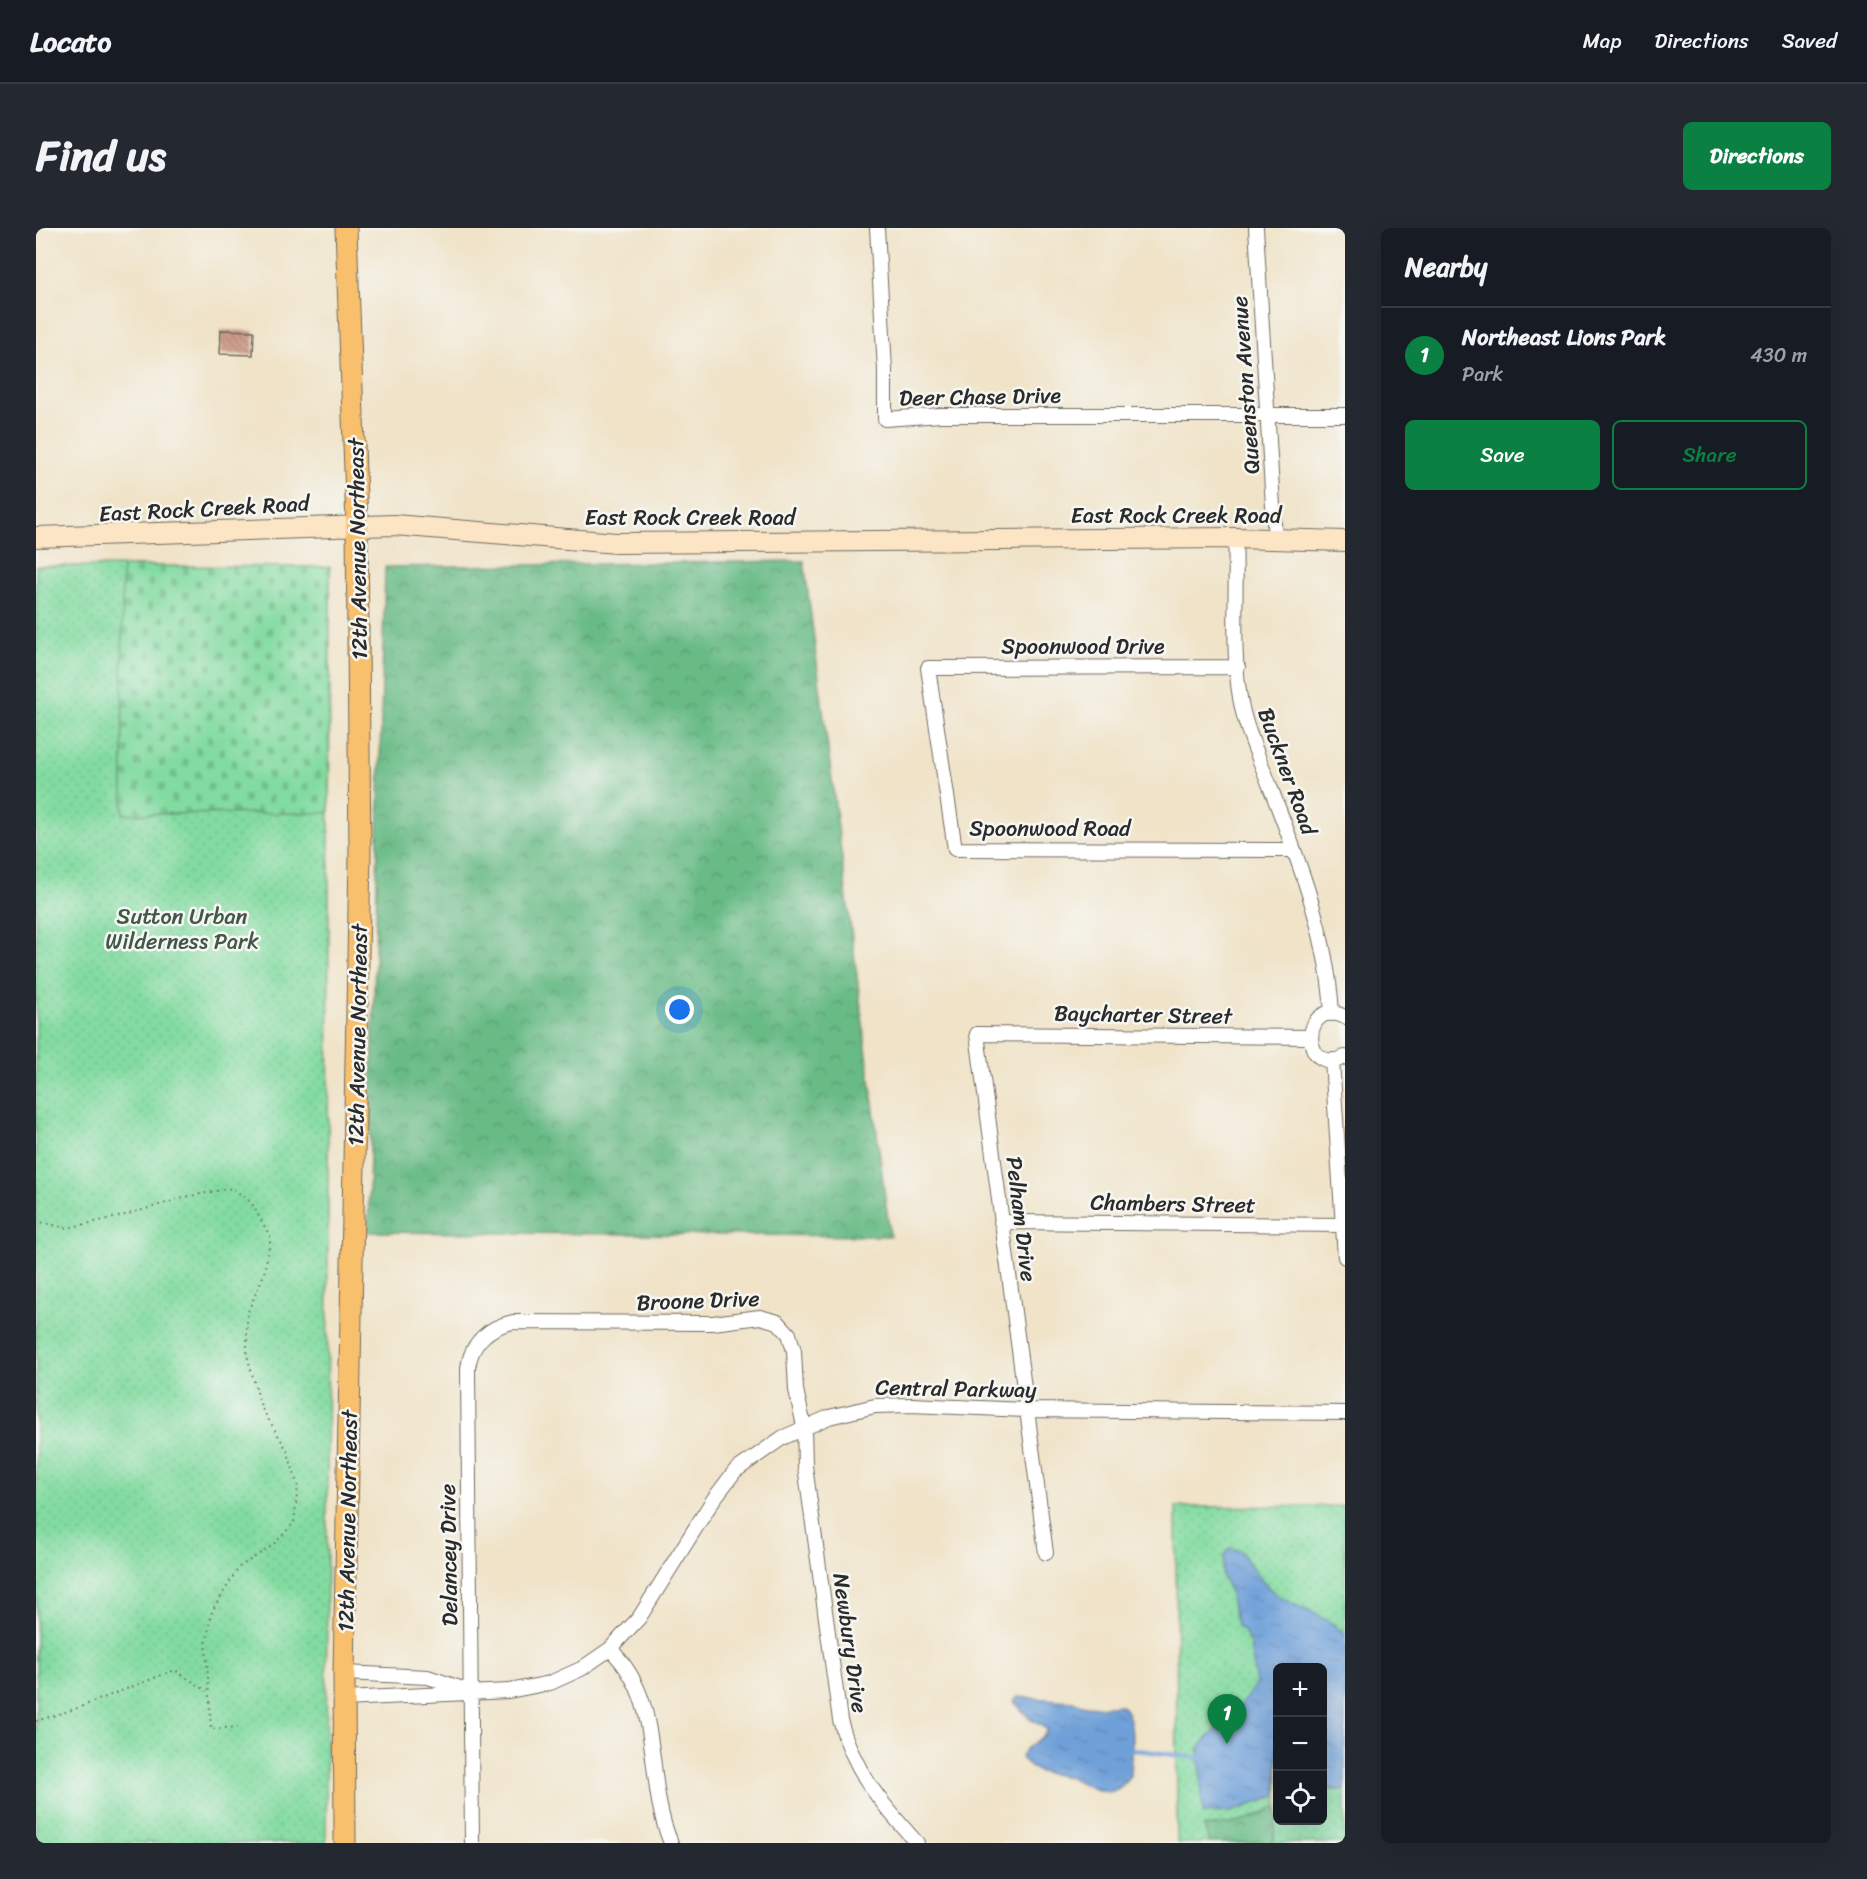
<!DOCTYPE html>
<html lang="en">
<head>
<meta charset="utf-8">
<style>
  :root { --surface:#171b24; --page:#242831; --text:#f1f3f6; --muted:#9ea1a6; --line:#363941; --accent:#0b8043 }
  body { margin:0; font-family:Sriracha,sans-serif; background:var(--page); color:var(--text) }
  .controls { position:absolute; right:18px; bottom:18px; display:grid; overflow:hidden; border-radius:9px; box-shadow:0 6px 24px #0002 }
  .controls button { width:54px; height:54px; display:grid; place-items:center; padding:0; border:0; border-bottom:2px solid var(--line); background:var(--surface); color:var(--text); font:30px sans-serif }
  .you { position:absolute; left:644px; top:782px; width:21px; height:21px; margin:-15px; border:4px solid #fff; border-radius:50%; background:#1a73e8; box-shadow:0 0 0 9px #1a73e833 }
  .badge { display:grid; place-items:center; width:39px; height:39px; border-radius:50%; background:var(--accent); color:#fff; font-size:20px; font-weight:700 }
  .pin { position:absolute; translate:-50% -50px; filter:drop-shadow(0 2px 3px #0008) }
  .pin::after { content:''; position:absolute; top:32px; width:21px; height:18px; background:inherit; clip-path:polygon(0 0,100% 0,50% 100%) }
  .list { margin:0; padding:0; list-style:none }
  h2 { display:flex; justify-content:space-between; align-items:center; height:78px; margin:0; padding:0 24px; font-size:26px }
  h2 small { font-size:20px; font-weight:400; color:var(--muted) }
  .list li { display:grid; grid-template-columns:39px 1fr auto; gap:18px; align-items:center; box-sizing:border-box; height:96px; padding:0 24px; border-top:2px solid var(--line) }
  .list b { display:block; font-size:22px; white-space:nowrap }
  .list p { margin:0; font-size:20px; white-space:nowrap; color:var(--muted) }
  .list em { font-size:20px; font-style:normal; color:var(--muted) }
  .actions { display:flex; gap:12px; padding:18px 24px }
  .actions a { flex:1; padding:14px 0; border:2px solid var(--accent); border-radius:9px; text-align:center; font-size:21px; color:var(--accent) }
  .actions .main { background:var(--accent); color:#fff }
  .icon { flex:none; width:33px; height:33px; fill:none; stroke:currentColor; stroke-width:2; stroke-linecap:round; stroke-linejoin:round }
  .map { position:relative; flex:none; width:1309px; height:1615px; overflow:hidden; border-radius:9px }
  header { display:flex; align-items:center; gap:36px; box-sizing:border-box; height:84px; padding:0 30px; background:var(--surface); border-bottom:2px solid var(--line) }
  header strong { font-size:28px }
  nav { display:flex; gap:33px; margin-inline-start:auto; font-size:21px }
  .intro { display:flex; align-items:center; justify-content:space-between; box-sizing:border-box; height:144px; padding:0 36px }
  h1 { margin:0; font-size:42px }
  .button { padding:15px 27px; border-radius:9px; background:var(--accent); color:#fff; font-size:21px; font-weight:700 }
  main { display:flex; gap:36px; padding:0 36px }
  aside { flex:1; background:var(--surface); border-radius:9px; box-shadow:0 6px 24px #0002 }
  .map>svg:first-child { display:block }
  .grass { fill:url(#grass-dots); stroke:#568366; stroke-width:1.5; fill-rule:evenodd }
  .forest { fill:url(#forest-crowns); stroke:#4a7358; stroke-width:1.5 }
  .cemetery { fill:url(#cemetery-stones); stroke:#568366; stroke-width:1.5 }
  .water { fill:url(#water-ripples); stroke:#4e6682; stroke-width:1.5 }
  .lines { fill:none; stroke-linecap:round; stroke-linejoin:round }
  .stream { stroke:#70a0d9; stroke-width:4.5 }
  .building { fill:url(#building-back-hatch) }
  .street-casing { stroke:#706b62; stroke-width:16 }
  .secondary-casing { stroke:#706b62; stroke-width:22 }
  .primary-casing { stroke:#706b62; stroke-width:23 }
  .path { stroke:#706b62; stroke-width:2; stroke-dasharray:1.5 4.5; stroke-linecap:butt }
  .street { stroke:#fff; stroke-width:14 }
  .secondary { stroke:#fce5c4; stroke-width:20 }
  .primary { stroke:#f8bf6c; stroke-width:21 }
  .labels { text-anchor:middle; stroke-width:5; stroke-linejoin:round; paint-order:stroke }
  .street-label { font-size:22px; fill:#2b2b2b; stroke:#f6f6f2 }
  .park-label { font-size:22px; fill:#415748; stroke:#f6f6f2 }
</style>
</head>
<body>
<header>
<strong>Locato</strong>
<nav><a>Map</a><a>Directions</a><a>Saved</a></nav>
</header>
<div class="intro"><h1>Find us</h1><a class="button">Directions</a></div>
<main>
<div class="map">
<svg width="1309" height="1615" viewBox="0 0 1309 1615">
  <defs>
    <pattern id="grass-dots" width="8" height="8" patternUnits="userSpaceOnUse" patternTransform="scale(1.5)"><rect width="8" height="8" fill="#82dba0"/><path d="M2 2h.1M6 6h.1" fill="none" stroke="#70bc8a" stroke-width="1.8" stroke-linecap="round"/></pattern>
    <pattern id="forest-crowns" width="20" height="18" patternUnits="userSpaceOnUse" patternTransform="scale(1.5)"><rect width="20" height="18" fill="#69bb86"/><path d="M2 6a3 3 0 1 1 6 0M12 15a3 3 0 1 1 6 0" fill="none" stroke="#57986e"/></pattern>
    <pattern id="cemetery-stones" width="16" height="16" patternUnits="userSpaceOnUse" patternTransform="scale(1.5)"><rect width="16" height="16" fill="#82dba0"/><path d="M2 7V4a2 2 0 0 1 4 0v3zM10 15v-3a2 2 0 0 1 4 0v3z" fill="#70bc8a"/></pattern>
    <pattern id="water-ripples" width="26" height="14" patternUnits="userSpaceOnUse" patternTransform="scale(1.5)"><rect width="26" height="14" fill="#70a0d9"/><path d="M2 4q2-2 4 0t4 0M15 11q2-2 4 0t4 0" fill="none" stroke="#5c83b0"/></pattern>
    <pattern id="building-back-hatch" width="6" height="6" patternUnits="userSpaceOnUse" patternTransform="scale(1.5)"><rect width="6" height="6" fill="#cd9b89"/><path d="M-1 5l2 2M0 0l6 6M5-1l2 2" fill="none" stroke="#a77f70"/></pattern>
  </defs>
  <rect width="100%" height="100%" fill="#f6f6f2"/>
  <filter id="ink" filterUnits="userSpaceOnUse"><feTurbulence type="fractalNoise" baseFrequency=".0167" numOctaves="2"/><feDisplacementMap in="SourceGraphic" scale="12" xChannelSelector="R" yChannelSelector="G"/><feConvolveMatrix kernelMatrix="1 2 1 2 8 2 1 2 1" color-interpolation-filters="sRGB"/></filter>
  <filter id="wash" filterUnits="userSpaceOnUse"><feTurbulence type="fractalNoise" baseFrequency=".008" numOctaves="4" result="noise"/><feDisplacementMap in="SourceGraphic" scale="24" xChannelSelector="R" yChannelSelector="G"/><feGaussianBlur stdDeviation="1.35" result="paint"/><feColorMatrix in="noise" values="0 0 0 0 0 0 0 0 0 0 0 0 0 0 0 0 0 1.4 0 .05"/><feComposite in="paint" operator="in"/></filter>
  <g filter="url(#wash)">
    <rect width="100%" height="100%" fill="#f0e3c8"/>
    <path class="grass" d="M 0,338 L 294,339 L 290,1615 L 0,1615 Z
      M 1309,1278 L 1309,1615 L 1141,1615 L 1140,1279 ZM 1242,1440 L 1286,1440 L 1286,1592 L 1242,1592 Z"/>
    <path class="forest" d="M 768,333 L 854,1008 L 332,1004 L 349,339 Z
      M 1239,1579 L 1241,1580 L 1242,1592 L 1285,1593 L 1282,1597 L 1265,1599 L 1240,1593 L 1237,1615 L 1173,1615 L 1168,1598 C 1196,1598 1214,1593 1239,1579 Z"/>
    <path class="cemetery" d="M 86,338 L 294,339 L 293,585 L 87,586 Z"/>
    <path class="water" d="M 1194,1320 L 1205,1323 C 1216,1340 1230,1362 1249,1372 C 1269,1383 1292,1388 1309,1407 L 1309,1562 L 1287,1562 L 1286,1440 L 1242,1440 L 1241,1568 L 1195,1584 L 1167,1585 L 1163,1520 C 1182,1497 1204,1482 1220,1456 L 1214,1416 L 1209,1405 L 1201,1398 L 1194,1364 L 1186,1347 L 1188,1328 Z
      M 981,1469 L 1037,1473 C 1051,1482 1069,1478 1085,1477 C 1102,1490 1094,1529 1094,1548 C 1073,1579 1054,1556 1031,1549 C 1007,1542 1006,1551 985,1530 C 989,1515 1007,1514 1011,1501 L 994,1491 L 978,1474 Z"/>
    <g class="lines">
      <path class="stream" d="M 1094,1521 L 1169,1531"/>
    </g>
    <g id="blocks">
      <path class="building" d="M 185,102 L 218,103 L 217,127 L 184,126 Z"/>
    </g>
  </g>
  <g filter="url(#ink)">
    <use href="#blocks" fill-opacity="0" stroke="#706b62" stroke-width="1.5"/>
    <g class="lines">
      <g class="street-casing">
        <path id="street" d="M 841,0 L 849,142 L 849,191 L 905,187 L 1309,187
          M 1220,0 L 1239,311
          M 1199,310 C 1202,363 1194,433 1207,484 C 1213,510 1226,536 1235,561 C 1263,633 1292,708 1296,786
          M 1202,439 L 892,440 L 919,621 L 1258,622
          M 1309,789 C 1266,767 1262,850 1309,829
          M 1296,832 L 1309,1029
          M 965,994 L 1309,997
          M 1010,1325 L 941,806 L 1274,809
          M 574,1421 C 630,1475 607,1550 635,1615
          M 308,1445 L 392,1449 L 430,1462
          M 308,1471 L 473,1463 L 514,1455 L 545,1441 L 574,1421 L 603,1390 L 677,1272 L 699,1243 L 746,1210 L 793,1189 L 839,1178 L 875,1177 L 990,1182 L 1309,1185
          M 436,1615 L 432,1140 C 435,1114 453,1099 477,1094 L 677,1095 L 724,1089 L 742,1094 L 753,1106 L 758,1123 L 760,1162 L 768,1198 L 769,1238 L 804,1492 C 818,1544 846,1576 881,1615"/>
      </g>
      <g class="secondary-casing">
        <path id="secondary" d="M 0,309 L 358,297 L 581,315 L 1199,310 L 1309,313"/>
      </g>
      <g class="primary-casing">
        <path id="primary" d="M 309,1615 L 308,1445 L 324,628 L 321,297 L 310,0"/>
      </g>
      <path class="path" d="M 0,993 L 31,1000 L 82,989 L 154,968 L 196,960 L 215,974 L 235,1010 L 228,1046 L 211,1086 L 211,1127 L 225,1179 L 251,1222 L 262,1258 L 258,1295 L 236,1318 L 203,1339 L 176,1383 L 170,1417 L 175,1501 L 202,1499
        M 0,1493 L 39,1481 L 139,1442 L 171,1463"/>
      <use href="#street" class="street"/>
      <use href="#secondary" class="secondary"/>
      <use href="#primary" class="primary"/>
    </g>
  </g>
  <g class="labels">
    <g class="street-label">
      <text transform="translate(1209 157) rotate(-94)" y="8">Queenston Avenue</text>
      <text transform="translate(944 168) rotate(-1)" y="8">Deer Chase Drive</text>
      <text transform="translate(168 280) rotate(-3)" y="8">East Rock Creek Road</text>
      <text x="1140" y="295">East Rock Creek Road</text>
      <text x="654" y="297">East Rock Creek Road</text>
      <text transform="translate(321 321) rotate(-91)" y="8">12th Avenue Northeast</text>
      <text x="1047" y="426">Spoonwood Drive</text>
      <text transform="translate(1252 543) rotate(70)" y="8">Buckner Road</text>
      <text x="1014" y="608">Spoonwood Road</text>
      <text transform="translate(1107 786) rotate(1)" y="8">Baycharter Street</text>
      <text transform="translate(321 807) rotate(-89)" y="8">12th Avenue Northeast</text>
      <text transform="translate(1137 975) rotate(1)" y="8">Chambers Street</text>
      <text transform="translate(986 991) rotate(83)" y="8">Pelham Drive</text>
      <text transform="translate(662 1072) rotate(-2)" y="8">Broone Drive</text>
      <text transform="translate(920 1160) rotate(1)" y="8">Central Parkway</text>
      <text transform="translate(311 1293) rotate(-89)" y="8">12th Avenue Northeast</text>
      <text transform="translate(412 1327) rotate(-91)" y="8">Delancey Drive</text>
      <text transform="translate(815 1415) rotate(82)" y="8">Newbury Drive</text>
    </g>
    <g class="park-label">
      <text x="146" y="696">Sutton Urban<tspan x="146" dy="25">Wilderness Park</tspan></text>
    </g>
  </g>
</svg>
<div class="controls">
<button>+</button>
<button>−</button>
<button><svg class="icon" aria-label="locate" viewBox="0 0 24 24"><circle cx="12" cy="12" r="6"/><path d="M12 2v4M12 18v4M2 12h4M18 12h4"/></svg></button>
</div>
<div class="you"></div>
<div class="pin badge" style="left:1191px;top:1516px">1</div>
</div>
<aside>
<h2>Nearby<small></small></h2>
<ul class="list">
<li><span class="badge">1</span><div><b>Northeast Lions Park</b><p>Park</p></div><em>430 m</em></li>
</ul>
<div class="actions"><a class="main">Save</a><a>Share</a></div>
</aside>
</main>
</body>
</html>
